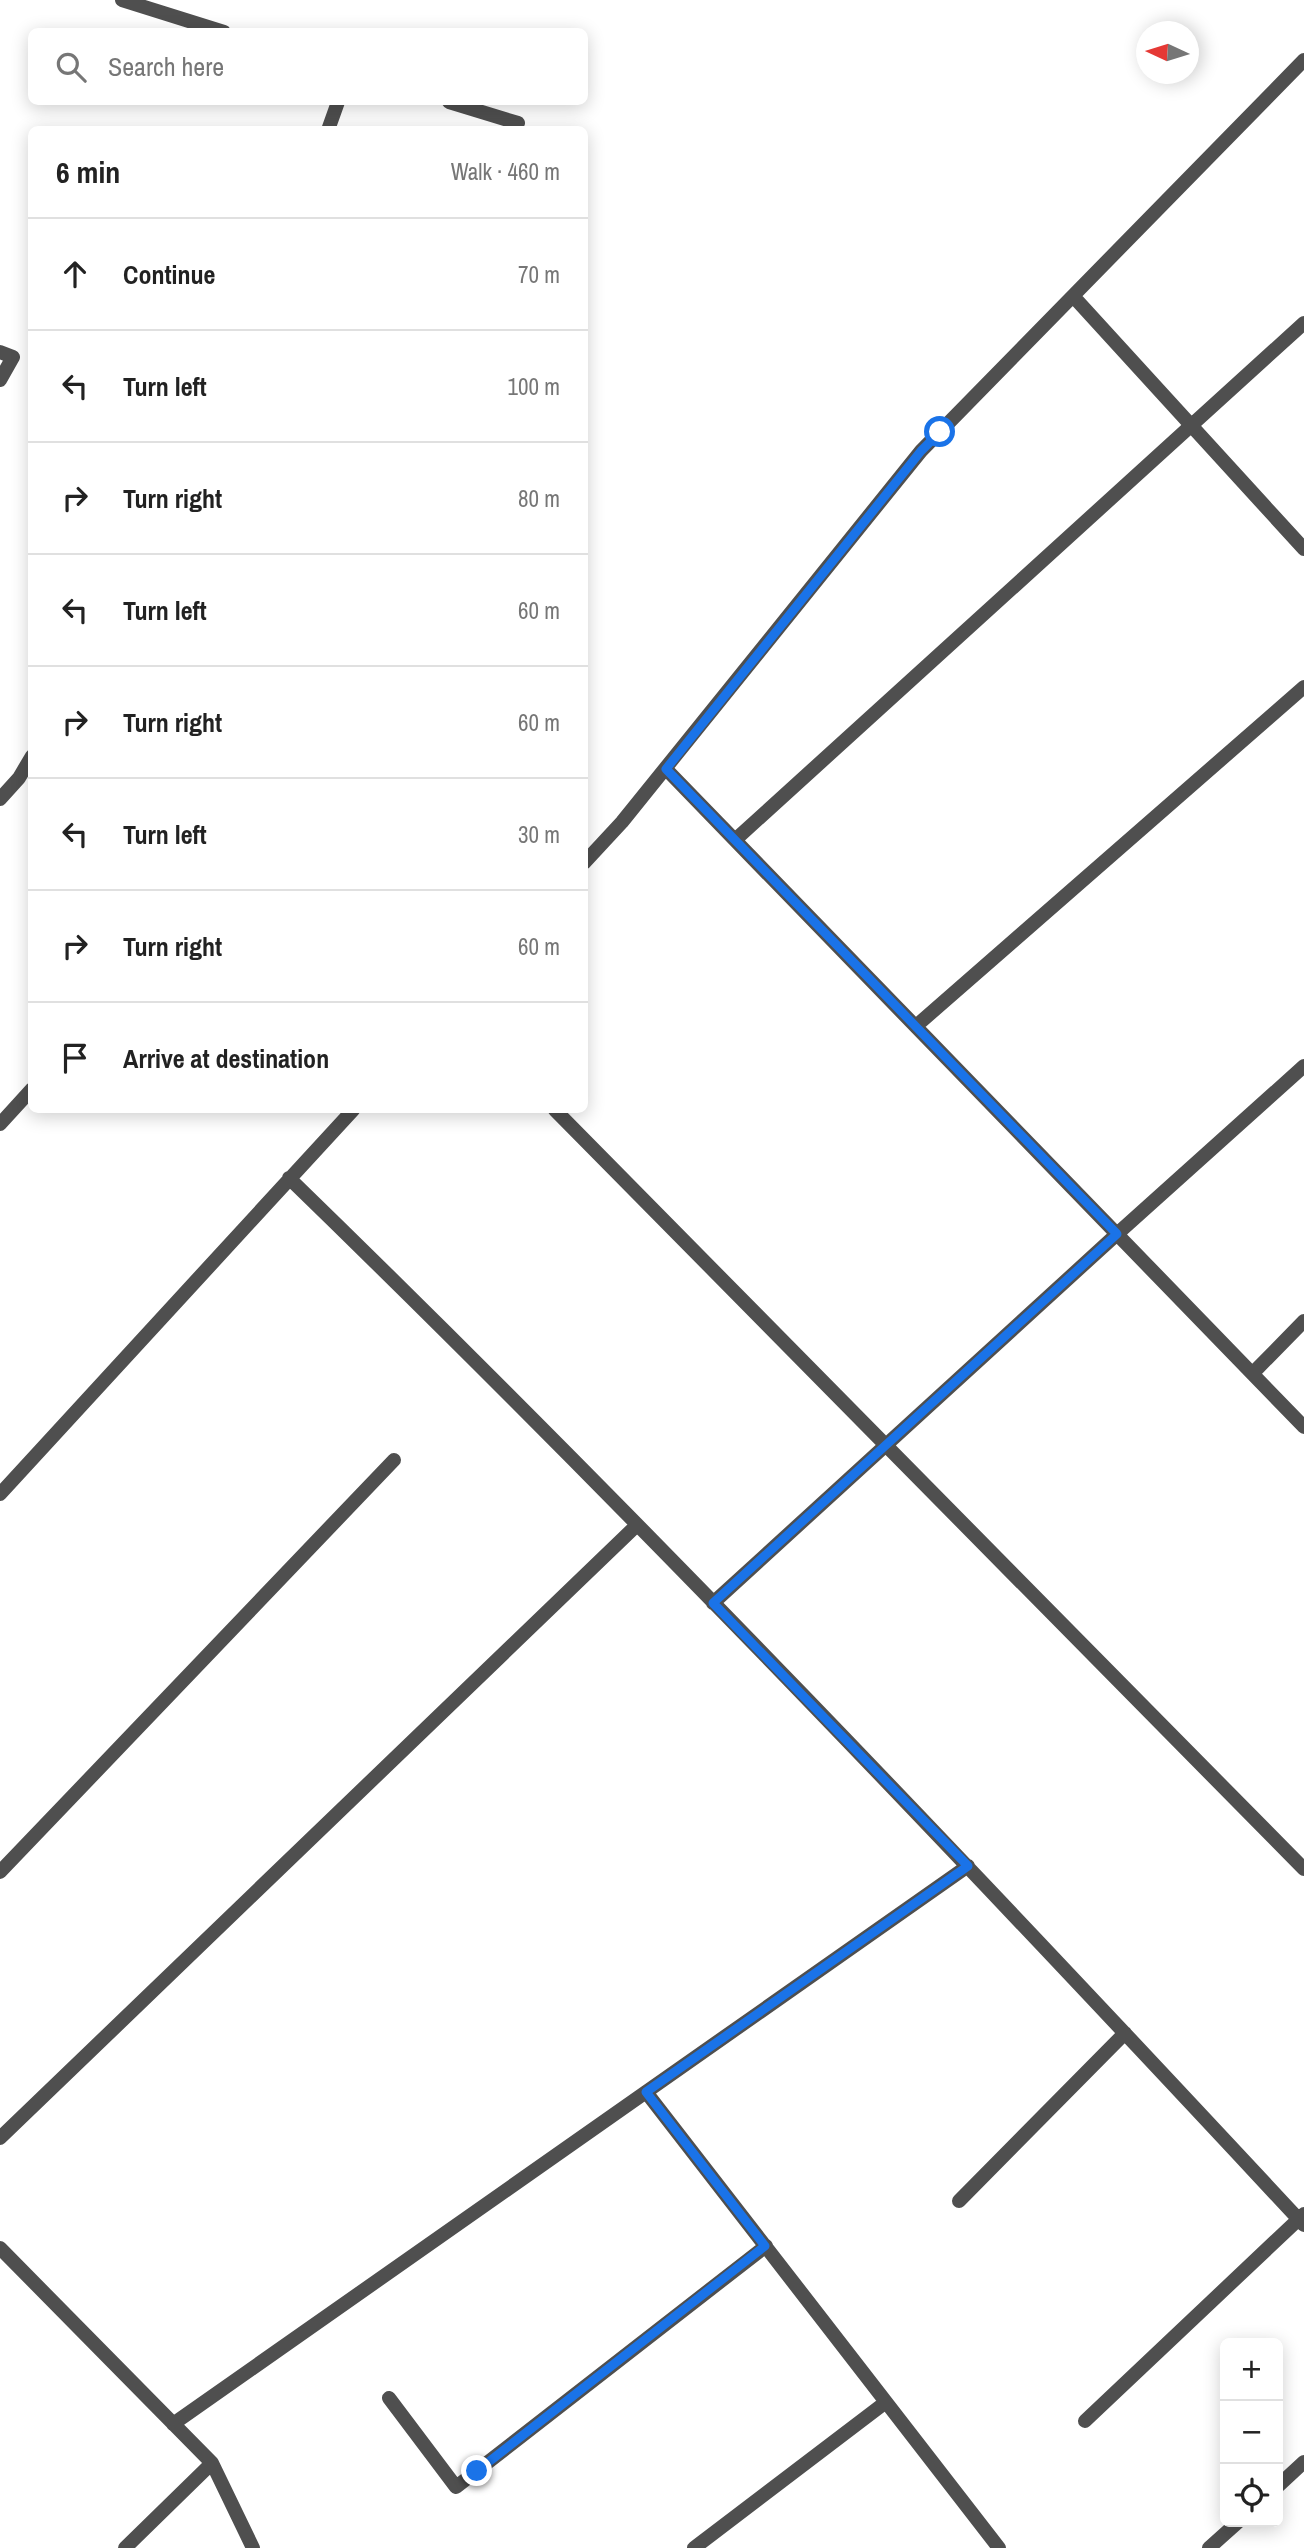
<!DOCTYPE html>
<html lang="en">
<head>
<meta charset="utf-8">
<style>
  :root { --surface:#fff; --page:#f2f2f2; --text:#222; --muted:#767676; --line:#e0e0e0 }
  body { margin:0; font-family:"Archivo Narrow",sans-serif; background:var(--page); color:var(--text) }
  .controls { position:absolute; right:21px; bottom:21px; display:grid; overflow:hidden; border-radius:10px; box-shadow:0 4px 18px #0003 }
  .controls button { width:63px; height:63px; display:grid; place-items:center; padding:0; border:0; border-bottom:2px solid var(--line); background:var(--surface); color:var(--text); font:35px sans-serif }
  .compass { position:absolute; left:1136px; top:21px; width:63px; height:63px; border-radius:50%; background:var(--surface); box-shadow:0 4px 18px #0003; rotate:274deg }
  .stop { position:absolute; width:21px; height:21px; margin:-16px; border:5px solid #1a73e8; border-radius:50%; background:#fff }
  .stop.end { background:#1a73e8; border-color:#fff; box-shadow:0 2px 7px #0008 }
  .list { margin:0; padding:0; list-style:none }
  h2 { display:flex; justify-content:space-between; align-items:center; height:91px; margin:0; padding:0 28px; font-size:30px }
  h2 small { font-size:23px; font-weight:400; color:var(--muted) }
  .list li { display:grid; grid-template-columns:46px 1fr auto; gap:21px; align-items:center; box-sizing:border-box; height:112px; padding:0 28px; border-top:2px solid var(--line) }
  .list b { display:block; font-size:26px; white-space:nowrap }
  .list em { font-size:23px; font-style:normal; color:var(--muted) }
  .icon { flex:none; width:38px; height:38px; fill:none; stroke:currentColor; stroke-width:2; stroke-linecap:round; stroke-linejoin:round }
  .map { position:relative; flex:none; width:1304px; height:2548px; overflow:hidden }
  .search { position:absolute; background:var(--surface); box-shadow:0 4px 18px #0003; left:28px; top:28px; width:560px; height:77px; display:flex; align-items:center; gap:18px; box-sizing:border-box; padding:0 24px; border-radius:10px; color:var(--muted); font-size:26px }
  .panel { position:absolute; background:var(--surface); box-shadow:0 4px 18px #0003; left:28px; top:126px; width:560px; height:987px; border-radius:10px }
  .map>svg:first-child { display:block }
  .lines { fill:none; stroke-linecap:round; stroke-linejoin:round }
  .minor { stroke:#4f4f4f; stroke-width:14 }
  .route { stroke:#1a73e8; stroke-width:9 }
</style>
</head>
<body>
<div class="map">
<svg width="1304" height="2548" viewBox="0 0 1304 2548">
  <rect width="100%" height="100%" fill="#fff"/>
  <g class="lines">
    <path class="minor" d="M 122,0 L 224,32
      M 449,102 L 518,123
      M 328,130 L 338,102
      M 1073,296 L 1304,549
      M 0,352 L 13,357 L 0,380
      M 666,769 L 1304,1427
      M 0,799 L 19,778 L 32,756
      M 735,840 L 1304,323
      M 584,863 L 622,822 L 921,451 L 1304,60
      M 916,1026 L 1304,687
      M 555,1110 L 1304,1869
      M 0,1124 L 32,1089
      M 289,1178 C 638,1517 973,1869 1304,2225
      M 1253,1373 L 1304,1321
      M 0,1494 L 353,1110
      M 713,1603 L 1117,1234 L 1304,1066
      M 0,1872 L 394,1460
      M 646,2092 L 999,2548
      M 0,2138 L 637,1525
      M 959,2201 L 1125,2033
      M 0,2248 L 212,2463 L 253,2548
      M 389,2398 L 456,2487 L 766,2246
      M 1085,2421 L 1304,2214
      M 173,2424 L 968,1866
      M 1278,2486 L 1304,2462
      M 125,2548 L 212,2463
      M 694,2548 L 886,2402
      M 1209,2548 L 1238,2522"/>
  </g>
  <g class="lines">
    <path class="route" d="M 477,2471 L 765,2246 L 646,2092 L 968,1866 L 713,1603 L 1117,1234 L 666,769 L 921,451 L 940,432"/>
  </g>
</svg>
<div class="controls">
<button>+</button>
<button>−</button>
<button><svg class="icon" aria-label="locate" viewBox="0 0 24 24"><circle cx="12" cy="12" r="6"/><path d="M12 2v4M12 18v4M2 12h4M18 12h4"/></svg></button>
</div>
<svg class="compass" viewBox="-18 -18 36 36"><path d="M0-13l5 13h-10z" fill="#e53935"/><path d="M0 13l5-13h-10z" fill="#767676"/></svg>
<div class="stop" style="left:940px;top:432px"></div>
<div class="stop end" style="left:477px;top:2471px"></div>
<div class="search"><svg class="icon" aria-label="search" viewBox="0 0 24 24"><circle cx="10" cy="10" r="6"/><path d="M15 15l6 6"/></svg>Search here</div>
<section class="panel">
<h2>6 min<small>Walk · 460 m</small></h2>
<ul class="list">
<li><svg class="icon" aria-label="ahead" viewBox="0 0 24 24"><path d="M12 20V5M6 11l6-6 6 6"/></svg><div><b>Continue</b></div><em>70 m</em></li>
<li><svg class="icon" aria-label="left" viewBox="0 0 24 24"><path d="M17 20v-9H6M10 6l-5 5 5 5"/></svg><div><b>Turn left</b></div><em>100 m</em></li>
<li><svg class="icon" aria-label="right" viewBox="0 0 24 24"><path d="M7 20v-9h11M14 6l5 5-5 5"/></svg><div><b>Turn right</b></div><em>80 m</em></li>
<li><svg class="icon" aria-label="left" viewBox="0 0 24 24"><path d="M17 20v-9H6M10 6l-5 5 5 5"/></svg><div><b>Turn left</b></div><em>60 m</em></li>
<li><svg class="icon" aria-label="right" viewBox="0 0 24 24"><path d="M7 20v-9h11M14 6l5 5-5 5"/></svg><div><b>Turn right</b></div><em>60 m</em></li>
<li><svg class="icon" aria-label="left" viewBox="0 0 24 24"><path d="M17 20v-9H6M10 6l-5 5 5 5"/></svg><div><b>Turn left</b></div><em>30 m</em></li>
<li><svg class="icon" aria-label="right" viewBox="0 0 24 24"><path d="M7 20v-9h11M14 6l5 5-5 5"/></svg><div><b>Turn right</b></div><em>60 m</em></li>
<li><svg class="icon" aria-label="arrive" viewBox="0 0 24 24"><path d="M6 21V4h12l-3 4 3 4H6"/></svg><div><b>Arrive at destination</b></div></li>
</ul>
</section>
</div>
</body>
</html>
